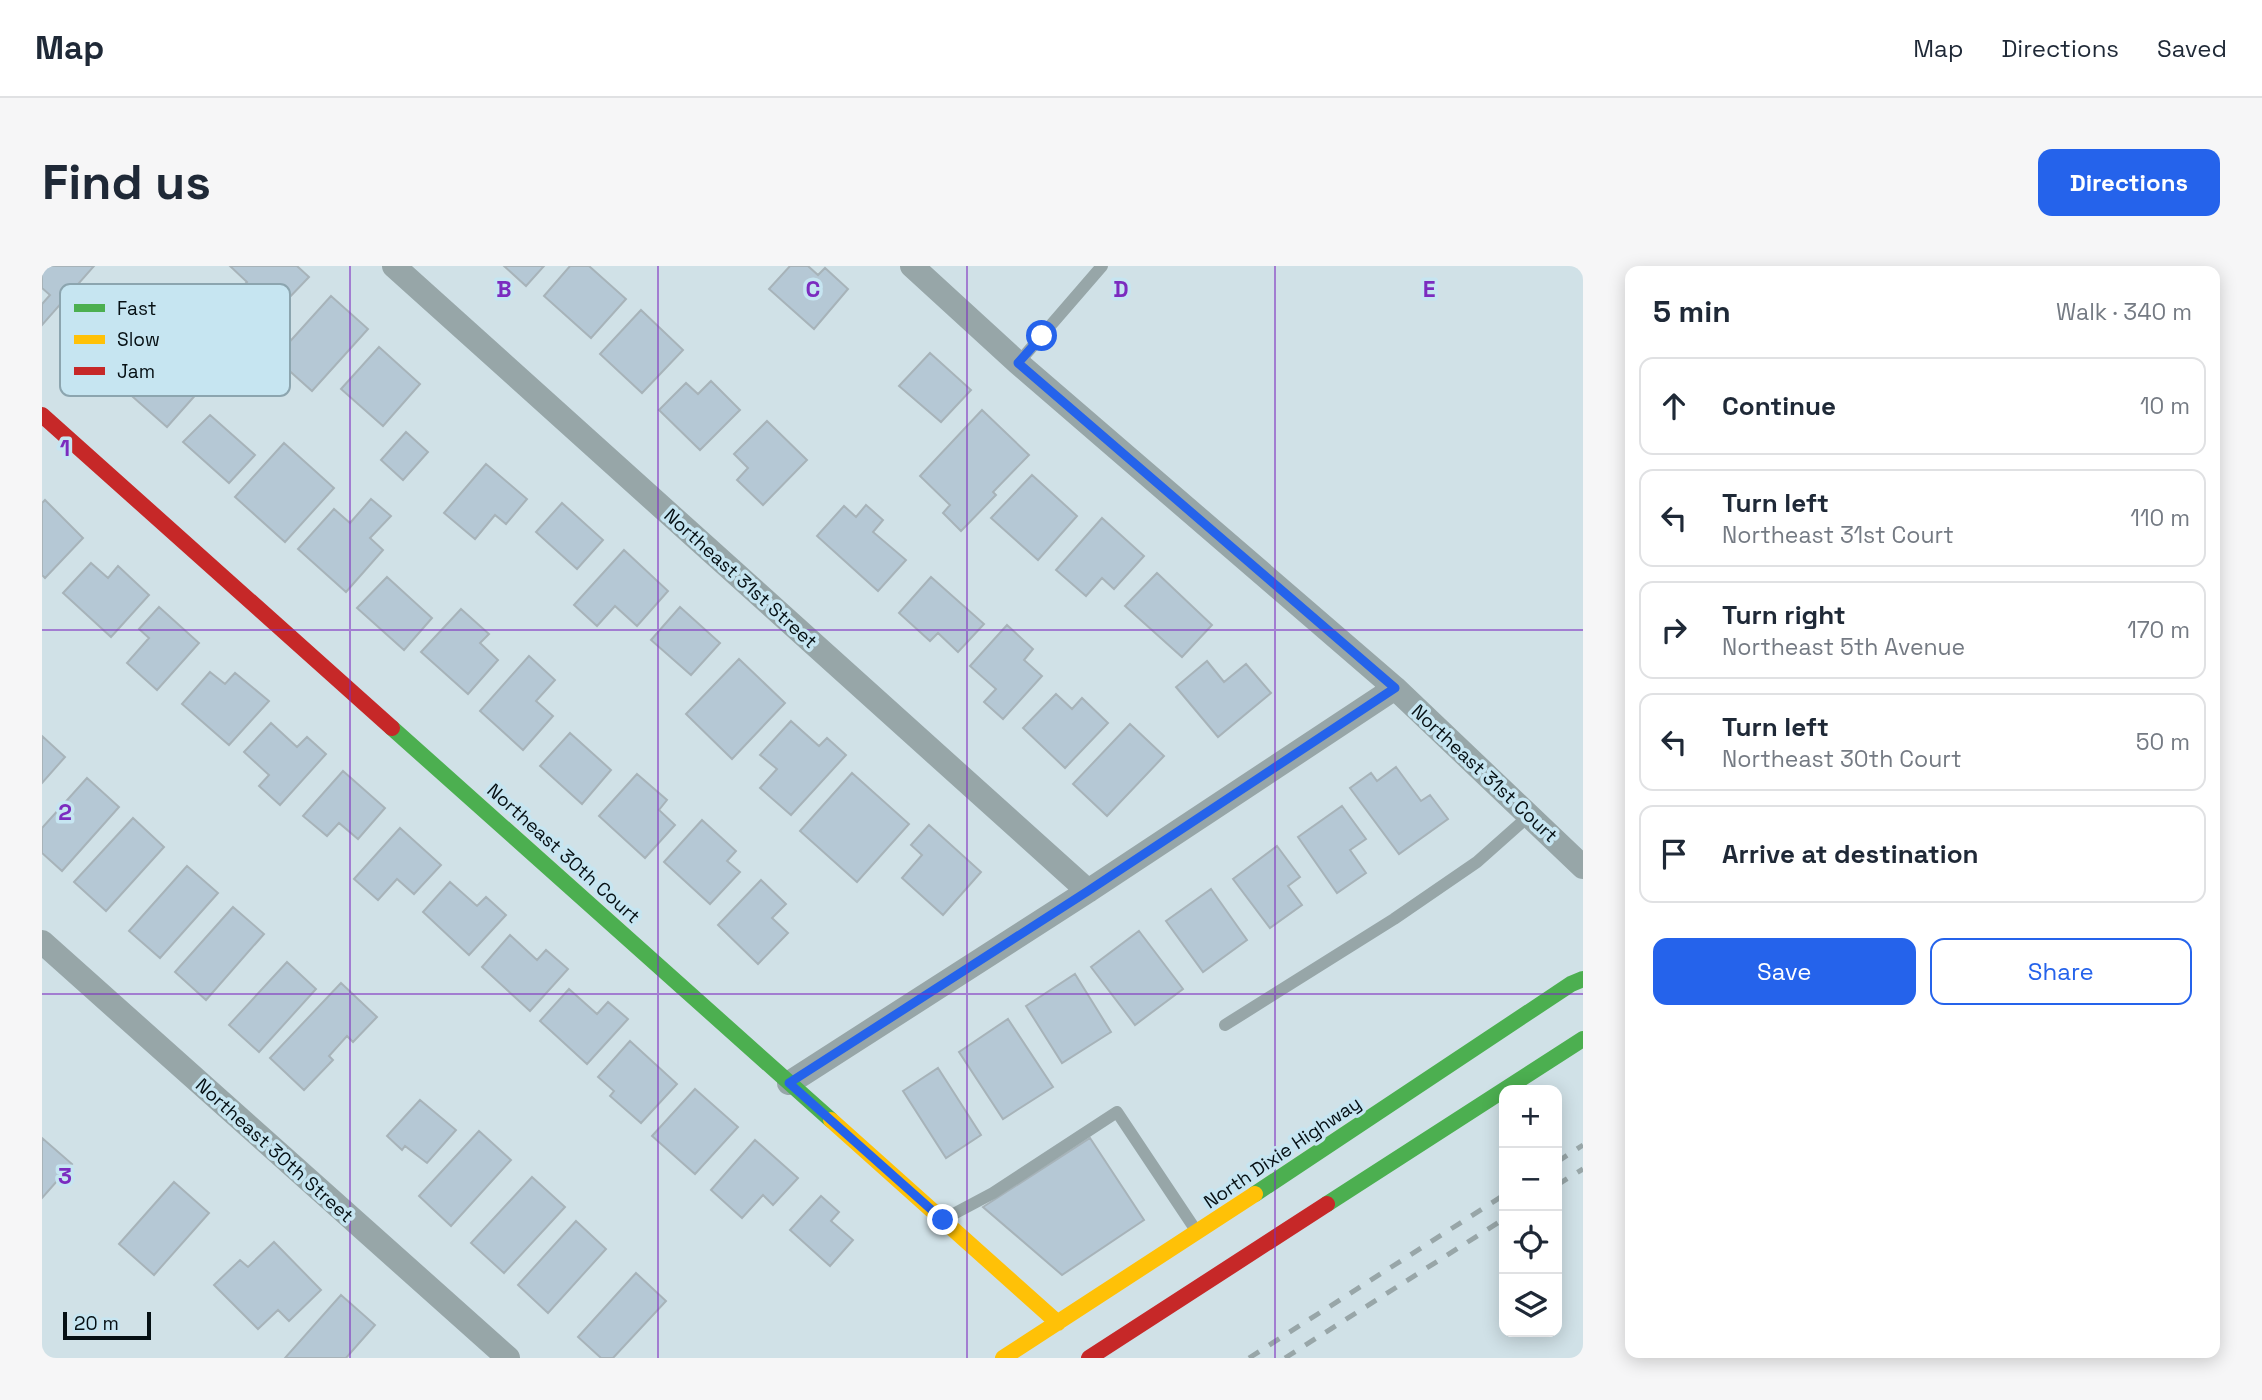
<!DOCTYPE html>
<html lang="en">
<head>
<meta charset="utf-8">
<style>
  :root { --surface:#fff; --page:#f6f6f7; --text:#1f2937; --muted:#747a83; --line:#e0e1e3; --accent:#2563eb }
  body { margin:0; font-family:"Space Grotesk",sans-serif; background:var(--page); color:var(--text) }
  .controls { position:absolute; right:21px; bottom:21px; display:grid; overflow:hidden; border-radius:14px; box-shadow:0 4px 18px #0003 }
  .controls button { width:63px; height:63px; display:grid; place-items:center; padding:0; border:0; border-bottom:2px solid var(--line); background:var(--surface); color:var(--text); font:35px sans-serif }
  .scale { position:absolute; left:21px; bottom:18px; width:88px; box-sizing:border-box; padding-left:7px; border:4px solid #061014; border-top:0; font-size:19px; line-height:24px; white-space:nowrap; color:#061014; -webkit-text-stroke:5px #c6e5f1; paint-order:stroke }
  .stop { position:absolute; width:21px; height:21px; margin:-16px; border:5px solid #2563eb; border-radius:50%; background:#fff }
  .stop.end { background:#2563eb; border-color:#fff; box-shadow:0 2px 7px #0008 }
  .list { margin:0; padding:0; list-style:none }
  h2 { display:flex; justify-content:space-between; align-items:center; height:91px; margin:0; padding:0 28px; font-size:30px }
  h2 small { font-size:23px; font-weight:400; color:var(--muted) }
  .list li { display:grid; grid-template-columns:46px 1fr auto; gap:21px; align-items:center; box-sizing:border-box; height:98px; margin:0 14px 14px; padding:0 14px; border:2px solid var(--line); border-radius:14px }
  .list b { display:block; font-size:26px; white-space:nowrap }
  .list p { margin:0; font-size:23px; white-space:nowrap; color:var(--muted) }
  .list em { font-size:23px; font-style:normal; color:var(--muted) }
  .actions { display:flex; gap:14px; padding:21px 28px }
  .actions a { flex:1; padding:16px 0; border:2px solid var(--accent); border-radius:14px; text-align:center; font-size:24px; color:var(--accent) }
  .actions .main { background:var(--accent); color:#fff }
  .icon { flex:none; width:38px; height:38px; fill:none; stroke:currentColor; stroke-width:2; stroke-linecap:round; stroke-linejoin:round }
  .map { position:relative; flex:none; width:1541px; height:1092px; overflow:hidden; border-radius:14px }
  header { display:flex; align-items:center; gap:42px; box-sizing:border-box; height:98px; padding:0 35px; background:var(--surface); border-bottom:2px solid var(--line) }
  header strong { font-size:33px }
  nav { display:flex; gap:38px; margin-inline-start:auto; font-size:24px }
  .intro { display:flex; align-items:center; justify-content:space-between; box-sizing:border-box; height:168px; padding:0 42px }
  h1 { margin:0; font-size:49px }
  .button { padding:18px 32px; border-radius:14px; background:var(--accent); color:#fff; font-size:24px; font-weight:700 }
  main { display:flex; gap:42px; padding:0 42px }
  aside { flex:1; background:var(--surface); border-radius:14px; box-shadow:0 4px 18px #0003 }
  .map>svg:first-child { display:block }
  .building { fill:#b5c8d5; stroke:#a7b3b9; stroke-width:2 }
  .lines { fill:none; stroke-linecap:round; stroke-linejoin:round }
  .lane { stroke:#97a6a8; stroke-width:12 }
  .street { stroke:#97a6a8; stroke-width:24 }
  .fast { stroke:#4caf50; stroke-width:16 }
  .slow { stroke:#ffc107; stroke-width:16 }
  .jam { stroke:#c62828; stroke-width:16 }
  .rail { stroke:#98a6a8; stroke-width:5; stroke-dasharray:12 12; stroke-linecap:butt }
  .route { stroke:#2563eb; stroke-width:9 }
  .grid { fill:none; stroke:#7b2cbf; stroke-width:2; stroke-opacity:0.55 }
  .labels { text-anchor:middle; stroke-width:7; stroke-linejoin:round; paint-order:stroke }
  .street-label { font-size:19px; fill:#061014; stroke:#c6e5f1 }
  .key { fill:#c6e5f1; stroke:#8ca5af; stroke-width:2 }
  .key-label { font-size:19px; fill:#061014 }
  .grid-label { font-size:23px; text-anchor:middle; font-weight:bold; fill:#7b2cbf; stroke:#c6e5f1; stroke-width:7; stroke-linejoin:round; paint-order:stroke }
</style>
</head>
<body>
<header>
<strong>Map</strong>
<nav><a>Map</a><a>Directions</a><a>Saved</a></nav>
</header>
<div class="intro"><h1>Find us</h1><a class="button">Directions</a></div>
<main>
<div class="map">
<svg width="1541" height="1092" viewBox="0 0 1541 1092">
  <rect width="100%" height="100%" fill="#d0e1e7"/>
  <path class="building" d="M 0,0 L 52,0 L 0,59 L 0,38 L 8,29 L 0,22 Z
    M 188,0 L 255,0 L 267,11 L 219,61 L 189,33 L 205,16 Z
    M 462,0 L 502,0 L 484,20 Z
    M 528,0 L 547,0 L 584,33 L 549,72 L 502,30 Z
    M 748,0 L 766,0 L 776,9 L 783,2 L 806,23 L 772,63 L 727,23 Z
    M 289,30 L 326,63 L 270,125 L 233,92 Z
    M 599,44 L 641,84 L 600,127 L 558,88 Z
    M 122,80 L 143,98 L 151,88 L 173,107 L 125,161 L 83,124 Z
    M 337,81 L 378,118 L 341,160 L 299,123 Z
    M 888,87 L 929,124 L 899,156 L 857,120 Z
    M 669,115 L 698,144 L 658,184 L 617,144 L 644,117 L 656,128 Z
    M 940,144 L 987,189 L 951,226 L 954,229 L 919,265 L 901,247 L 908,239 L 878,210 Z
    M 168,149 L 213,189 L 187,217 L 141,176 Z
    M 725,155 L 765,194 L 721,239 L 695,214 L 706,202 L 692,188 Z
    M 364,166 L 386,186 L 361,214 L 339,194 Z
    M 242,177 L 292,222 L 243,276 L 193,231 Z
    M 444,198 L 485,233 L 464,258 L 453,249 L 433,273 L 402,247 Z
    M 990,209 L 1035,250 L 996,294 L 949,252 Z
    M 329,233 L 349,250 L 328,272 L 341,284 L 304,326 L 256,283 L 292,243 L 308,257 Z
    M 3,234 L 41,272 L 3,312 L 0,309 L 0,237 Z
    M 520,237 L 561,274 L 535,303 L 494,266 Z
    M 824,239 L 841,254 L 831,266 L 864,294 L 836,325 L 775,270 L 802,240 L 814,251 Z
    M 1060,252 L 1102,290 L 1072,323 L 1060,312 L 1044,330 L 1014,304 Z
    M 582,284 L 626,325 L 595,360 L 573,340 L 555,360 L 532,339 Z
    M 49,297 L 66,312 L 76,300 L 107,329 L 69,371 L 21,327 Z
    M 1115,307 L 1170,359 L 1140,391 L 1083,340 Z
    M 345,311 L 390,352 L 362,384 L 315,342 Z
    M 889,311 L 942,358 L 916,386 L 896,367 L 888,375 L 857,347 Z
    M 117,341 L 157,377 L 115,424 L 85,397 L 107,372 L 97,363 Z
    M 638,341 L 678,377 L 649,409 L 609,374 Z
    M 419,343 L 447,368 L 438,377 L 456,394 L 426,428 L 379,386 Z
    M 965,359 L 991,383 L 982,394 L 1000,410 L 961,453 L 942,436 L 954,423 L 928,400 Z
    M 487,390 L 513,414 L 494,435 L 511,450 L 481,484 L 438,445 Z
    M 697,393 L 743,437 L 690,493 L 644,448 Z
    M 1165,395 L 1182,416 L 1204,398 L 1229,427 L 1176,471 L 1134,421 Z
    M 168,406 L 183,418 L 193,407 L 227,435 L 187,479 L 140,438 Z
    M 1014,428 L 1030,443 L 1040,432 L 1066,457 L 1023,502 L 981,462 Z
    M 749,455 L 777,480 L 785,472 L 804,489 L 749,549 L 718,522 L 735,503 L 718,489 Z
    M 229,457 L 255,481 L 265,471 L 284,488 L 238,539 L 217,520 L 227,509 L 202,486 Z
    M 1088,458 L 1122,490 L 1065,550 L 1031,518 Z
    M 528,467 L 569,504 L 540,538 L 498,500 Z
    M 0,470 L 23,491 L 0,517 Z
    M 1354,501 L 1379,535 L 1388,529 L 1406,553 L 1357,588 L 1308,522 L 1329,507 L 1335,515 Z
    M 301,505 L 343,542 L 316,573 L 297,557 L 285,570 L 261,550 Z
    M 810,507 L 867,558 L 815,616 L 758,565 Z
    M 595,508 L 625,534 L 617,544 L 633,559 L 603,592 L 557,550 Z
    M 45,512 L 77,541 L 20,605 L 0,587 L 0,562 Z
    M 1300,540 L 1324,573 L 1308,584 L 1324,607 L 1295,627 L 1256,571 Z
    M 91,552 L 122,581 L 64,645 L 32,616 Z
    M 660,554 L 694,585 L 685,595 L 698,606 L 668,638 L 622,596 Z
    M 887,559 L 939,606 L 901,649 L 860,612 L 880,589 L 869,579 Z
    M 358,562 L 399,599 L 372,628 L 355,613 L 336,634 L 312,613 Z
    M 1235,580 L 1258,611 L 1246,620 L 1260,639 L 1228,662 L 1191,613 Z
    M 145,600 L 176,627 L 118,692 L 87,665 Z
    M 719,614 L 744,638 L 730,652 L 746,667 L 716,698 L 676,659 Z
    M 408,616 L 435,640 L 444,631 L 464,649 L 427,689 L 381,646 Z
    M 1169,623 L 1205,674 L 1161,706 L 1124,655 Z
    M 191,641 L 222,668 L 164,734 L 133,706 Z
    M 1097,665 L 1141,723 L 1093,759 L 1049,701 Z
    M 468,669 L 495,694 L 504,684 L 526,703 L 488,745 L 440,701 Z
    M 245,696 L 274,723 L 217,786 L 187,759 Z
    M 1033,708 L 1069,766 L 1020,797 L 984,740 Z
    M 299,717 L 335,751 L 311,776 L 305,770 L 287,790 L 291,794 L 262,824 L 228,792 Z
    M 527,723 L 555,748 L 566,736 L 586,753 L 545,798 L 498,755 Z
    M 966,753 L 1011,821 L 961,853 L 917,786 Z
    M 588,775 L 635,818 L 599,857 L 568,830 L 572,825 L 556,811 Z
    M 896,802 L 939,869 L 904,892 L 861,825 Z
    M 653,823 L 696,861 L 653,908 L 610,870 Z
    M 378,834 L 414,864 L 385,897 L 363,880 L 360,884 L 345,870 Z
    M 437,865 L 469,894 L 409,960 L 377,930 Z
    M 0,872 L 30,898 L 0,932 Z
    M 1048,872 L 1102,954 L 1020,1009 L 941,941 Z
    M 713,874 L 756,912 L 731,939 L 721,929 L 700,952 L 669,924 Z
    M 490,911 L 523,941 L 462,1007 L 429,977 Z
    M 132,916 L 167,947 L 112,1009 L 77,978 Z
    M 779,930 L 797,946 L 789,955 L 811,974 L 788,1000 L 748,964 Z
    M 534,955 L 564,983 L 506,1047 L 476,1019 Z
    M 232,976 L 279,1024 L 247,1055 L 236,1044 L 216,1063 L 172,1019 L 198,994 L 206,1001 Z
    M 594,1007 L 624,1035 L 571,1092 L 559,1092 L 536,1071 Z
    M 299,1029 L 333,1059 L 304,1092 L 243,1092 Z"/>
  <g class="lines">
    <path class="lane" d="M 976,97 L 1060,0
      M 1183,759 L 1352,653 L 1435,596 L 1488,549
      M 904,952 L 951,927 L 1075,846 L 1155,966"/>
    <path class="street" d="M 352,0 L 1046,625
      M 870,0 L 976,97 L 1353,422 L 1541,601
      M 0,676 L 466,1092
      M 747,817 L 1046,625 L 1353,422"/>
    <path class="fast" d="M 350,462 L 789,854
      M 1213,928 L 1529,718 L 1541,713
      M 1285,938 L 1541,773"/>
    <path class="slow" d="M 789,854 L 1016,1057
      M 961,1092 L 1213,928"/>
    <path class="jam" d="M 0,149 L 350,462
      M 1047,1092 L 1285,938"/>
    <path class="rail" d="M 1515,896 L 1541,879
      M 1515,919 L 1541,903
      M 1207,1092 L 1462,929
      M 1243,1092 L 1462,953"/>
  </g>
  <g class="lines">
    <path class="route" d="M 901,954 L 747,817 L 1046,625 L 1353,422 L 976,97 L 1000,70"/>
  </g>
  <path class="grid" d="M 308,0 L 308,1092M 616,0 L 616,1092M 925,0 L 925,1092M 1233,0 L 1233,1092M 0,364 L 1541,364M 0,728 L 1541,728"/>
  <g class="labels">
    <g class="street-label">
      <text transform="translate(699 312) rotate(42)" y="7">Northeast 31st Street</text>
      <text transform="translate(1443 507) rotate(43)" y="7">Northeast 31st Court</text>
      <text transform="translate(522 587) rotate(42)" y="7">Northeast 30th Court</text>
      <text transform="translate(233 884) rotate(42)" y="7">Northeast 30th Street</text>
      <text transform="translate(1240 886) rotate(-34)" y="7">North Dixie Highway</text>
    </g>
  </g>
  <rect x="18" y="18" width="230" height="112" rx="10" class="key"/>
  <rect x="32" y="38" width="31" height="8" fill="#4caf50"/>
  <rect x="32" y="69" width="31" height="9" fill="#ffc107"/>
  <rect x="32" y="101" width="31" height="8" fill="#c62828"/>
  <g class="key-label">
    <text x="75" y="49">Fast</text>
    <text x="75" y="80">Slow</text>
    <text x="75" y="112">Jam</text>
  </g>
  <g class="grid-label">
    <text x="462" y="31">B</text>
    <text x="771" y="31">C</text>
    <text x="1079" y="31">D</text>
    <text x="1387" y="31">E</text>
    <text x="23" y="190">1</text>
    <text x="23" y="554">2</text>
    <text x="23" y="918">3</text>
  </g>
</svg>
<div class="controls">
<button>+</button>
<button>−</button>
<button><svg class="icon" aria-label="locate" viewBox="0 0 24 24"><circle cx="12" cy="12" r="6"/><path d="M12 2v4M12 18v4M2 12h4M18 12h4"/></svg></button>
<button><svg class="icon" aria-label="layers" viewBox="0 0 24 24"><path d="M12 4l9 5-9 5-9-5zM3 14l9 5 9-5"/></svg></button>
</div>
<div class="scale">20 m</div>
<div class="stop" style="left:1000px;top:70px"></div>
<div class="stop end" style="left:901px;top:954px"></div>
</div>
<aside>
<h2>5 min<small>Walk · 340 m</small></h2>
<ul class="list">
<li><svg class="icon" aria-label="ahead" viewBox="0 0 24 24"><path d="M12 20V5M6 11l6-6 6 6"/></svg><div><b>Continue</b></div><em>10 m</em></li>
<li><svg class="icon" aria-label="left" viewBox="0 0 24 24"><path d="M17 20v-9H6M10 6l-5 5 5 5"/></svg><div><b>Turn left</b><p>Northeast 31st Court</p></div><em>110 m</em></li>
<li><svg class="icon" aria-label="right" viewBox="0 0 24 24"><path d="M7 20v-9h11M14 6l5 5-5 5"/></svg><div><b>Turn right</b><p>Northeast 5th Avenue</p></div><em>170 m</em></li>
<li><svg class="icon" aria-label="left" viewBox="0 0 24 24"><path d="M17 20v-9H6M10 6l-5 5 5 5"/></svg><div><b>Turn left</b><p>Northeast 30th Court</p></div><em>50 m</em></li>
<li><svg class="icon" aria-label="arrive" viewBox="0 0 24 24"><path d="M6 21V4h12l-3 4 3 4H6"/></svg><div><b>Arrive at destination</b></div></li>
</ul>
<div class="actions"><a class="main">Save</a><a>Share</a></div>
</aside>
</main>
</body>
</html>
